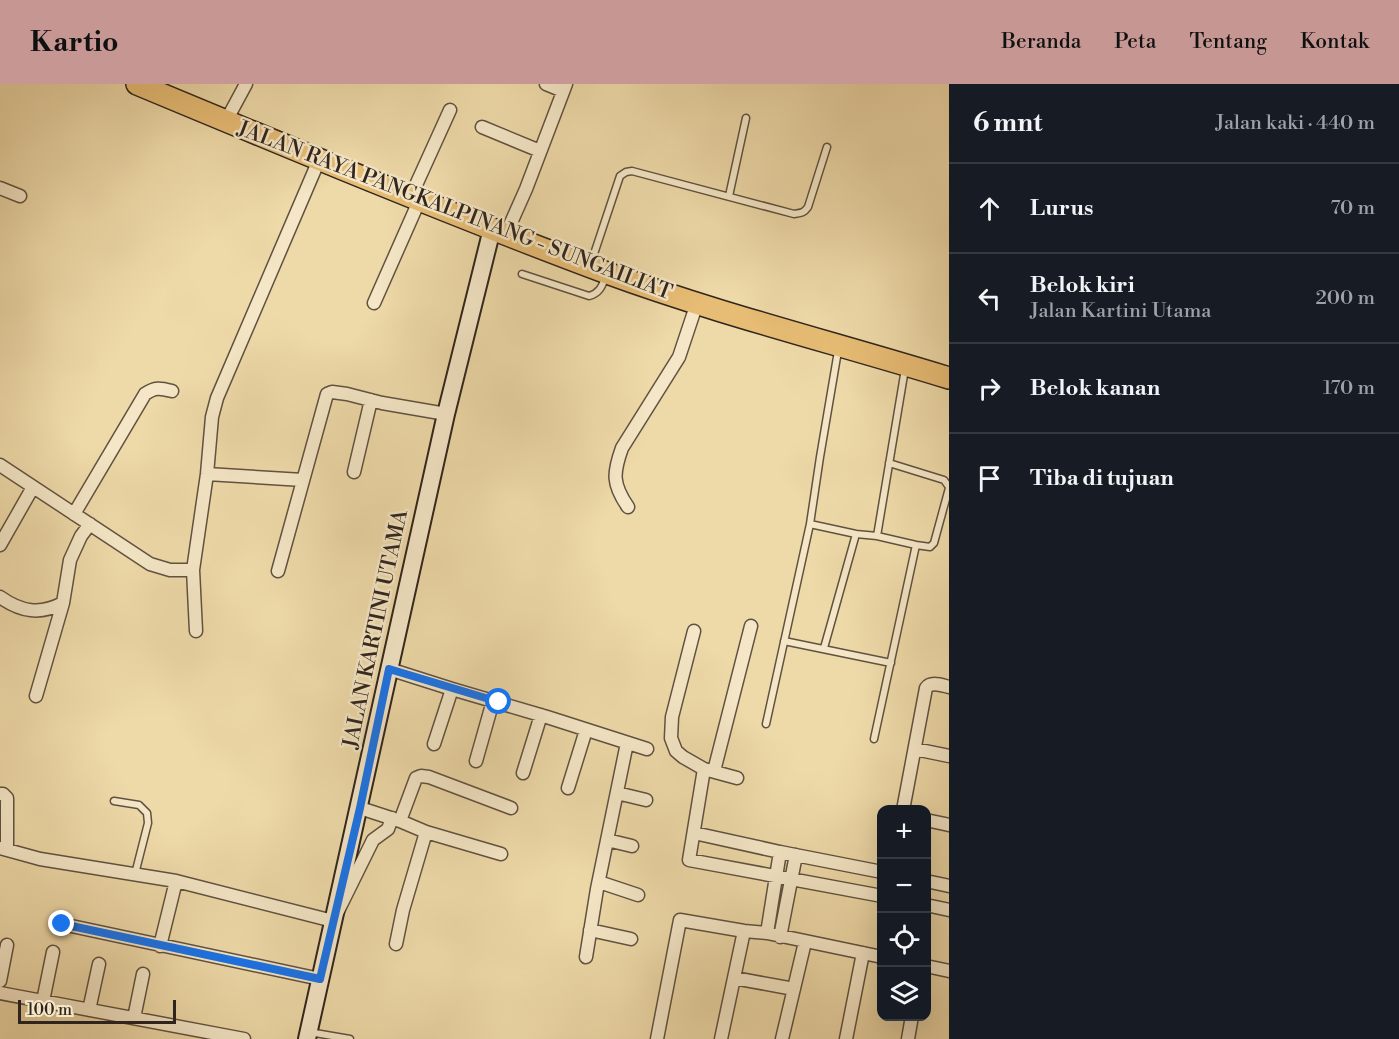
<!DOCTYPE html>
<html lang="id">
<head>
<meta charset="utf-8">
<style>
  :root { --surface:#171b24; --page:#242831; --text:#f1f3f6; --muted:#9ea1a6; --line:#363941; --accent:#c59692 }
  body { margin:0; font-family:"Libre Bodoni",serif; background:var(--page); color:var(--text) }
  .controls { position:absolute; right:18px; bottom:18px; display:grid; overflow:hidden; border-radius:12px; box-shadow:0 6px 24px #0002 }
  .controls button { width:54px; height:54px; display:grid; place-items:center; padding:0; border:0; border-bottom:2px solid var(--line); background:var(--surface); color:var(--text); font:30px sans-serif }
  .scale { position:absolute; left:18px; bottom:15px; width:158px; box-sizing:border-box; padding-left:6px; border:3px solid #30251d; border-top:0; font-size:16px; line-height:21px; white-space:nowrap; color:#30251d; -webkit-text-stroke:4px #f4e6c6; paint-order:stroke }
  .stop { position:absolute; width:18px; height:18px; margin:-14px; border:4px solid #1a73e8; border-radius:50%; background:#fff }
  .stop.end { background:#1a73e8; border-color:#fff; box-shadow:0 2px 6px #0008 }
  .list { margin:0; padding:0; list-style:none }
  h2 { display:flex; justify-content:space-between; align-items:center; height:78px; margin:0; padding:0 24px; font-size:26px }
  h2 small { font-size:20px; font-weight:400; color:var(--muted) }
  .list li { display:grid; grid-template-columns:39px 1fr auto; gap:18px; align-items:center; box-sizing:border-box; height:90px; padding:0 24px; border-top:2px solid var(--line) }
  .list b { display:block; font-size:22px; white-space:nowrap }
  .list p { margin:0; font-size:20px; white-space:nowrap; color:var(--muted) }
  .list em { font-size:20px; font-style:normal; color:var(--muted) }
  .icon { flex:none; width:33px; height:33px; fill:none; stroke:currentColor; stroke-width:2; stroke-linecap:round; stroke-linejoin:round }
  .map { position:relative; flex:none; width:949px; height:955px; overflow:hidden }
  header { display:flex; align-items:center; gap:36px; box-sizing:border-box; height:84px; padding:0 30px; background:var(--accent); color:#111 }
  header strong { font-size:28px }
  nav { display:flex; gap:33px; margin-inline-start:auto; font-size:21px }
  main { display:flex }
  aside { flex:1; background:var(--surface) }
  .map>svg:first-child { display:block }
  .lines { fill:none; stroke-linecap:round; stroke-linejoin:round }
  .lane-casing { stroke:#605240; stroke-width:9 }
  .street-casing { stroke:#605240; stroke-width:15 }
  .secondary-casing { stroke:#30251d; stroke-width:20 }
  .highway-casing { stroke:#30251d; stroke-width:24 }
  .lane { stroke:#f4e6c6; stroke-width:6 }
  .street { stroke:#f4e6c6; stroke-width:12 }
  .secondary { stroke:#f4e6c6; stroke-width:16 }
  .highway { stroke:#e7bc74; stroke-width:21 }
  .route { stroke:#1a73e8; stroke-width:8 }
  .labels { text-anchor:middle; stroke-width:5; stroke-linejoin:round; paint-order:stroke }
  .street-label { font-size:21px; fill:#30251d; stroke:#f4e6c6 }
</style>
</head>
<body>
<header>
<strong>Kartio</strong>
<nav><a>Beranda</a><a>Peta</a><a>Tentang</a><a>Kontak</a></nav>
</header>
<main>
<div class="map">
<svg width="949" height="955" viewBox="0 0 949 955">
  <rect width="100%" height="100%" fill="#eed9a8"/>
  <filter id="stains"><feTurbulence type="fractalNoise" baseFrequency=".00333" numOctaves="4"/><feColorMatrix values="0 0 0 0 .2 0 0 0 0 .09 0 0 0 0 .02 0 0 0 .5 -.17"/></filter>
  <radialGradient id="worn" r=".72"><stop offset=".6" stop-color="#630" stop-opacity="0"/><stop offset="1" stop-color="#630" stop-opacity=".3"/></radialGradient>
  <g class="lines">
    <g class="lane-casing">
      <path id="lane" d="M 729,112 L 746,34
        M 591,179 L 620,92 L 626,88 L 632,87 L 794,130 C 801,129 804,129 808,123 L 827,63
        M 522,190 L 589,212 C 600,209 602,202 606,192
        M 838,267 L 820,373 L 810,440 L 856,450 L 877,452 L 905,285
        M 889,379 L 944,396 L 949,403
        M 877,452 L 916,461 L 930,463 L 934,459 L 949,404
        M 784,557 L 891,579
        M 824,564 L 856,450
        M 766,640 L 810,440
        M 874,655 L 916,461
        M 114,717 L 139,721 L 147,729 L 148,739 L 135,790
        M 309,948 L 350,955"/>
    </g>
    <g class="street-casing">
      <path id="street" d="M 546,0 L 563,7
        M 226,37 L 246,0
        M 482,43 L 540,67
        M 0,104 L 20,112
        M 411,112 L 450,26
        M 506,150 L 526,105 L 566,0
        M 374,219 L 420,115
        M 0,381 L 150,480 L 170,486 L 193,486
        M 354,388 L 371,316
        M 207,390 L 303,396
        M 628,423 C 612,400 613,389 622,364 L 679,273 L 697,219
        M 74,430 L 145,310 C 155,303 160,304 172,307
        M 0,461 L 33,403
        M 278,487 L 327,310 L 332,308 L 347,310 L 382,319 L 446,330
        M 0,513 C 21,528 40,531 63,519
        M 196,547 L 193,486 L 207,390 L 212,333 L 217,314 L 319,76
        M 694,547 L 672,633 L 671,654 L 676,667 L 683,673 L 704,685 L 737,694
        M 389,585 L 452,605 L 547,633 L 647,665
        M 36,612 L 63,519 L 70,476 L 81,452 L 90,440
        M 434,660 L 452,605
        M 915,665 L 949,672
        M 476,677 L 493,617
        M 704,685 L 689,776 L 882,812
        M 714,687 L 751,542
        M 523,689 L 541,631
        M 568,704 L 586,646
        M 617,709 L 646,716
        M 0,710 L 3,710 L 7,714 L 7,765
        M 360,724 L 400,737 L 416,694 L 421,692 L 429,693 L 511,724
        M 903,726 L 926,604 C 931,597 941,601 949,603
        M 926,736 L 949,741
        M 400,737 L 426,748 L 501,770
        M 694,749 L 780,768 L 882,788
        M 607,756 L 632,762
        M 0,764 L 40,775 L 176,797 L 333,837 L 373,756 L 388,745 L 392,734
        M 926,797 L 949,802
        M 599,798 L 638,811
        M 926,821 L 949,826
        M 62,840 L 320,895
        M 590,846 L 631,855
        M 767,849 L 780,768
        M 780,853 L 796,771
        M 396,860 L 403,826 L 426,748
        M 160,862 L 176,797
        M 586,873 L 597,805 L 627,659
        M 926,882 L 949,887
        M 734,894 L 794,905
        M 0,897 L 7,861
        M 0,909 L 244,955
        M 43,917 L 53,868
        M 89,926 L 99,880
        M 134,934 L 143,890
        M 657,955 L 680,836 L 744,847 L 767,849 L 882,873
        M 721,955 L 744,847
        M 782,955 L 805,858
        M 846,955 L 863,869
        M 908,955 L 912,932"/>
    </g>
    <g class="secondary-casing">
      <path id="secondary" d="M 307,955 L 446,330 L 492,145"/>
    </g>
    <g class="highway-casing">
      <path id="highway" d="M 137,0 C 293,65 449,130 607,189 C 719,230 835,259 949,294"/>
    </g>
    <use href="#lane" class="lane"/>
    <use href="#street" class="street"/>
    <use href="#secondary" class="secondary"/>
    <use href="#highway" class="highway"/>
  </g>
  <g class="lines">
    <path class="route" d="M 62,840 L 320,895 L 360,724 L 389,585 L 499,618"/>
  </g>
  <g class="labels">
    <g class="street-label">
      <text transform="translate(455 126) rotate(21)" y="7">JALAN RAYA PANGKALPINANG - SUNGAILIAT</text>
      <text transform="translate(375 545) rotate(-78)" y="7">JALAN KARTINI UTAMA</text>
    </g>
  </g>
  <rect width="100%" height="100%" filter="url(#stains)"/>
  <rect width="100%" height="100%" fill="url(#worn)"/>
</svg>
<div class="controls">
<button>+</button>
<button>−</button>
<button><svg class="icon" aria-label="locate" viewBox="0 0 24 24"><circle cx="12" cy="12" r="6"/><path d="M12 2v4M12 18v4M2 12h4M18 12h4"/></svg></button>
<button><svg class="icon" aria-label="layers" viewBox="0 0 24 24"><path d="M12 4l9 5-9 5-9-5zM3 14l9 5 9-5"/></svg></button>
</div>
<div class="scale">100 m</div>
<div class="stop" style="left:499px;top:618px"></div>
<div class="stop end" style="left:62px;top:840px"></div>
</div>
<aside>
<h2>6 mnt<small>Jalan kaki · 440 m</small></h2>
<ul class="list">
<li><svg class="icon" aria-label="ahead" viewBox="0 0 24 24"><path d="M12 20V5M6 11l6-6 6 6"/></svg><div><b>Lurus</b></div><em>70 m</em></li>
<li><svg class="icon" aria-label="left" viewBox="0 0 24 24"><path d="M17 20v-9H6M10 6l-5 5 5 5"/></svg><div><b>Belok kiri</b><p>Jalan Kartini Utama</p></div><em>200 m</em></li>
<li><svg class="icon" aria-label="right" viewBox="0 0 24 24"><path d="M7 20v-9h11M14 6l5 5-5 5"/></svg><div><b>Belok kanan</b></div><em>170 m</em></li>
<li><svg class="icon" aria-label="arrive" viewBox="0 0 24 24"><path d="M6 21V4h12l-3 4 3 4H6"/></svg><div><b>Tiba di tujuan</b></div></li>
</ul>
</aside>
</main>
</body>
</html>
